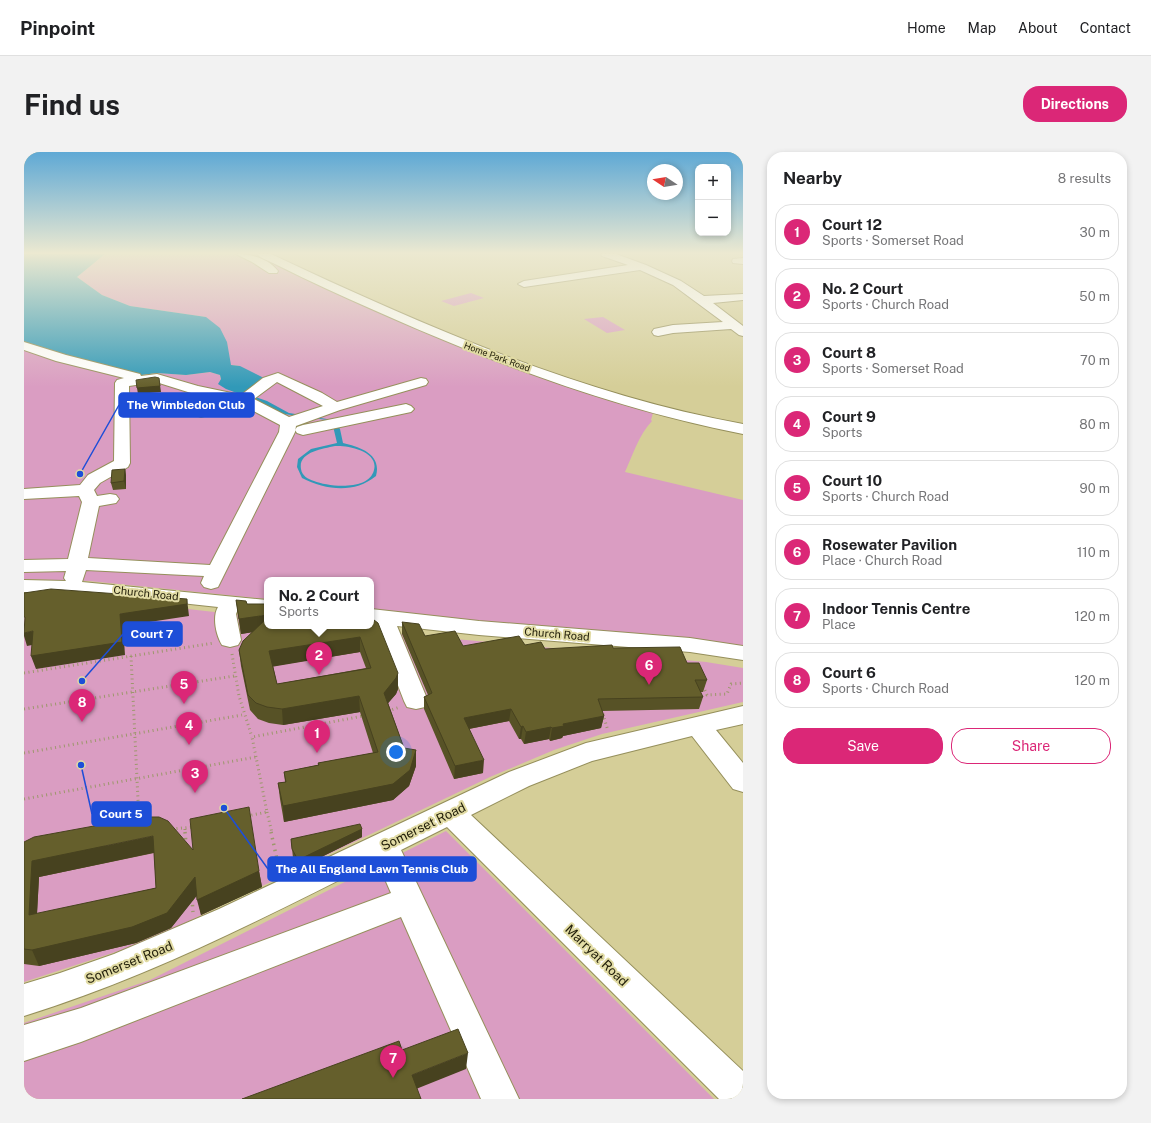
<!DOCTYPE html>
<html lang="en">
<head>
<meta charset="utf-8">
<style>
  :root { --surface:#fff; --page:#f2f2f2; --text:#202124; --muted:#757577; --line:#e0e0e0; --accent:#db2777 }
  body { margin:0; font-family:"Public Sans",sans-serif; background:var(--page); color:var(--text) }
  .controls { position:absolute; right:12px; top:12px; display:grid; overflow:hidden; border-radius:8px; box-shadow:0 2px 6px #0003 }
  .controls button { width:36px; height:36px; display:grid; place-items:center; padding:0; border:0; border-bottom:1px solid var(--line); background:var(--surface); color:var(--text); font:20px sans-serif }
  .compass { position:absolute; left:623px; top:12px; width:36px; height:36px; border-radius:50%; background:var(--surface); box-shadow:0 2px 6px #0003; rotate:282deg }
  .you { position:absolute; left:372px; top:600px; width:14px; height:14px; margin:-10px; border:3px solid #fff; border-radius:50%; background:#1a73e8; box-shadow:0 0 0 6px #1a73e833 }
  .badge { display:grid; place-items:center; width:26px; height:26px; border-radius:50%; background:var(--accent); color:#fff; font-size:13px; font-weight:700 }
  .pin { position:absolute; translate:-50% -33px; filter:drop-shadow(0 1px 2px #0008) }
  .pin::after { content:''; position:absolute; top:21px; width:14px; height:12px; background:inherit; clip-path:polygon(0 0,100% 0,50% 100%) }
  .popup { position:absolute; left:240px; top:425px; width:110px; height:52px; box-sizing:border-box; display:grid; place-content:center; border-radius:8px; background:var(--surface); filter:drop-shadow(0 1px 3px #0005); font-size:13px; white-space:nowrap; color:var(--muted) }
  .popup b { font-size:15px; color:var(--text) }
  .popup::after { content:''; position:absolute; left:50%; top:100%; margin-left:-8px; border:8px solid transparent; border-top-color:var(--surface) }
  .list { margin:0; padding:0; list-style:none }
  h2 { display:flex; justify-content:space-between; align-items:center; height:52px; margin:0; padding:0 16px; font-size:17px }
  h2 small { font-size:13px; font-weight:400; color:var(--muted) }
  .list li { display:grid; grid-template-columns:26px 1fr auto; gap:12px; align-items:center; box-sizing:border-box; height:56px; margin:0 8px 8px; padding:0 8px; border:1px solid var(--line); border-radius:16px }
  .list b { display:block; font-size:15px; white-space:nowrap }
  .list p { margin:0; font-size:13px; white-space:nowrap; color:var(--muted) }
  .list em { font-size:13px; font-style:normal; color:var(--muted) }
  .actions { display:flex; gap:8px; padding:12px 16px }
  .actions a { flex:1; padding:9px 0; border:1px solid var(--accent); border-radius:16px; text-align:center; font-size:14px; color:var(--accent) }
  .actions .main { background:var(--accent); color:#fff }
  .map { position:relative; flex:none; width:719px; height:947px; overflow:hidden; border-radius:16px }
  header { display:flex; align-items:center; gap:24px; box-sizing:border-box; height:56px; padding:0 20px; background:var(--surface); border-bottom:1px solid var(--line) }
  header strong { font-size:19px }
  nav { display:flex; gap:22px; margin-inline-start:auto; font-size:14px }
  .intro { display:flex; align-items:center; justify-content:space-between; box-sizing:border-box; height:96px; padding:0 24px }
  h1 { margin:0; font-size:28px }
  .button { padding:10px 18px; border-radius:16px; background:var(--accent); color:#fff; font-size:14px; font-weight:700 }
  main { display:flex; gap:24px; padding:0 24px }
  aside { flex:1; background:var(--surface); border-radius:16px; box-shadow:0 2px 6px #0003 }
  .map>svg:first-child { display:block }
  .green { fill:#da9dc2 }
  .water { fill:#3199b8; fill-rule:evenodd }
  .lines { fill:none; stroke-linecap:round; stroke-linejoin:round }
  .minor-casing { stroke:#958f5b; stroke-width:2 }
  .path-far1 { stroke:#9d976c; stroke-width:3; stroke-dasharray:1 3.5; stroke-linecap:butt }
  .path { stroke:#9d976c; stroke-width:3.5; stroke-dasharray:1.5 4.5; stroke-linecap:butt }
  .minor { fill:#fff; fill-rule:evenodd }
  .wall { fill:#575226; fill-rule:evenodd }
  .shaded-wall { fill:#47421f }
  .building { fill:#655f2c; stroke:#47421f; fill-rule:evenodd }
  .labels { text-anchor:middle; stroke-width:4; stroke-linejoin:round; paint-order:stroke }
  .far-street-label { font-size:9px; fill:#24210c; stroke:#e2dca5 }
  .street-label { font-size:11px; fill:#24210c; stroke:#e2dca5 }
  .near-street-label { font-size:13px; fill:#24210c; stroke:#e2dca5 }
  .leader { fill:none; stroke:#1d4ed8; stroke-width:1.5 }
  .callout-dot { fill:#1d4ed8; stroke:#e2dca5; stroke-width:1.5 }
  .callout { fill:#1d4ed8; stroke:#1d4ed8; stroke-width:1.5 }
  .callout-label { font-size:12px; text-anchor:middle; font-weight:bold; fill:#fff }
</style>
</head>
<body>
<header>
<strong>Pinpoint</strong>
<nav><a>Home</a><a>Map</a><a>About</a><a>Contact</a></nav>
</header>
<div class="intro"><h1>Find us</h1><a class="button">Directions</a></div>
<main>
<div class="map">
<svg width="719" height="947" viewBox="0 0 719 947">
  <rect width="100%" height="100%" fill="#d5ce98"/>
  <path class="green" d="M 81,102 L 231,102 L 290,130 L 609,255 L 629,261 L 627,268 L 628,269 C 615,283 609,302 601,320 L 719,348 L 719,495 L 347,458 L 347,428 L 243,428 L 243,447 L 65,429 L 0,427 L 0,195 L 110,224 L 133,221 L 162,223 L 186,220 L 196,223 L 197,227 L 195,232 L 216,214 L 207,213 L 182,165 L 106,154 L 78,143 L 53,125 Z
    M 447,141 L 460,146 L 430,154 L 417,149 Z
    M 579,165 L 601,178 L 583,181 L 560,167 Z
    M 0,447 L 164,457 L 243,466 L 243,474 L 376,482 L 682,510 L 719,516 L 719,550 L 578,582 L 530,598 L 466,625 L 119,791 L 0,830 Z
    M 422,679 L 690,947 L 0,947 L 0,871 L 126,828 Z"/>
  <path class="water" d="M 0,102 L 81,102 L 53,125 L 78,143 L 106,154 L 182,165 L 196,176 L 203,190 L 207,213 L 216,214 L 244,228 L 220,241 L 243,249 L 265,261 L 309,268 L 316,277 L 319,291 C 336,295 358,302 352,324 C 330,342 302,338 278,326 L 273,315 L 274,307 L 287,297 L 313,291 L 309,274 L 303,268 L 260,262 L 229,247 L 202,237 L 194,232 L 197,227 L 196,223 L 186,220 L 162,223 L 133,221 L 110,224 L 0,193 ZM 311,294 C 323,293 355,299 350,318 C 345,339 305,335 290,329 C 284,327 278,324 277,317 C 274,300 298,297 311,294 Z"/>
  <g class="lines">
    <g class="minor-casing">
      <path id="minor" d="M 212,102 C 227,102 244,106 254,119 L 253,121 L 245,121 L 228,110 Z
        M 233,102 L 247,102 C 398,173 554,242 719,272 L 719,282 C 575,254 436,198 303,137 C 286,129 269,121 251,112 C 246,109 237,107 233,102 Z
        M 577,102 L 592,102 L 622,113 L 657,129 L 680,144 L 719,142 L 719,148 L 689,151 L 719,174 L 719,184 L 715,183 L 707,177 L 649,181 L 634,184 L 630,183 L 628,180 L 630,177 L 649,173 L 699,170 L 649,133 L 616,118 L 500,135 L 494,132 L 500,129 L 604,113 L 578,104 Z
        M 719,106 L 719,112 L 709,111 L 708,109 L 709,107 Z
        M 0,190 L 42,203 L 116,222 L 117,224 L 133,222 L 174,234 L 217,243 L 239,226 L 254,221 L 298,241 L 313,250 L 397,226 L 402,227 L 404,230 L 402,233 L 316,258 L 272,274 L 271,280 L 194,435 L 187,437 L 180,435 L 177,431 L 180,424 L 62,418 L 58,430 L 243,448 L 243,460 L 214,457 L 212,462 L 217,488 L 214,493 L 206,495 L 198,493 C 192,483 188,465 194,455 L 92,444 L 0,440 L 0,428 L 42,429 L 40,426 L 42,419 L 0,420 L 0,408 L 44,407 L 58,350 L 55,344 L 0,347 L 0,337 L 56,333 L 64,323 L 90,309 L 91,231 L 93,228 L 100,226 L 32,209 L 0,198 ZM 132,230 L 167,241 L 203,248 L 172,257 L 169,260 L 172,263 L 177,265 L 218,253 L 256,273 L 255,280 L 186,413 L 64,406 L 75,354 L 92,351 L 95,347 L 92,343 L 86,342 L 73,344 L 70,338 L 76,331 L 104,315 L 106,311 L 105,234 ZM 253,230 L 299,254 L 265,265 L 230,247 Z
        M 382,252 L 387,254 L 390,257 L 387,260 L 279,283 L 273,281 L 271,278 L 273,275 L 279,273 Z
        M 347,457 L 455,469 L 666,486 L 719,494 L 719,508 L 666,500 L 455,483 L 373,474 L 404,549 L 401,555 L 392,557 L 383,555 L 380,549 L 350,471 L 347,471 Z
        M 719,554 L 719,572 L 692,578 L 719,611 L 719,640 L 709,637 L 668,584 L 568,609 L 505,634 L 447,663 L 719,919 L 719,947 L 695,947 L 423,675 L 377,698 L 495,947 L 457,947 L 377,765 L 57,890 L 0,909 L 0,873 L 57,856 L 367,741 L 353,709 C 238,767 123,826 0,864 L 0,832 L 36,821 L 90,802 L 195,757 L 485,620 L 562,591 Z"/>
    </g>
    <path class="path-far1" d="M 208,502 L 215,544 L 228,585
      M 107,504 L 115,668
      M 0,521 L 190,491
      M 679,534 L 683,543 L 703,542 L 707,532 L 719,531
      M 0,557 L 210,524
      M 364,559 L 376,555
      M 579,562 L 584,579
      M 0,601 L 218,563
      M 0,647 L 232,605
      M 243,660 L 248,681
      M 223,664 L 243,660 L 228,585 L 339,564
      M 148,677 L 169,675
      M 161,677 L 161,681"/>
    <path class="path" d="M 161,680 L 162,692
      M 247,680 L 256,721
      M 168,747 L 169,760"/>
    <use href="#minor" class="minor"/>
  </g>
  <path class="wall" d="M 101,317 L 102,324 L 102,337 L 89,338 L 87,331 Z
    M 212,448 L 223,452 L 243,474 L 347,474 L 374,537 L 372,542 L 364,551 L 380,596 L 392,614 L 385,634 L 369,648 L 260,670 L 256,647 L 254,631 L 261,630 L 260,620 L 294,613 L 294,611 L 349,601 L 336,560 L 259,573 L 245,571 L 234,567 L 226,558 L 217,514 L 215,498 L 228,480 L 217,482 L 214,463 ZM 336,500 L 342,516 L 253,532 L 249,514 Z
    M 378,470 L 401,484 L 439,494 L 501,493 L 521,497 L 589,496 L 663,511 L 683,528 L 679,540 L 676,540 L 679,545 L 675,557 L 578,559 L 580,564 L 577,576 L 539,584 L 538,586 L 526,589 L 525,587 L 500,592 L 497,587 L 495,587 L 485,569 L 445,577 L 459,621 L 430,627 L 400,557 L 400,545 L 404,543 L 378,482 Z
    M 338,677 L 338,685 L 275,716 L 269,706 L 267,687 Z
    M 0,690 L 169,698 L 235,719 L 238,735 L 177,763 L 173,743 L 147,776 L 112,791 L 15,814 L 0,812 ZM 130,701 L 132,736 L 13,762 L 15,725 Z"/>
  <path class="shaded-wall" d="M 135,226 L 137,240 L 114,242 L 113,236 Z
    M 101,317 L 102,324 L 102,337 L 100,329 Z
    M 163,447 L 165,464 L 99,474 L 101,503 L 12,517 L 7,504 L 96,462 Z
    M 243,463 L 243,474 L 249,477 L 217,482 L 215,467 Z
    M 9,479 L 13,492 L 3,494 L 0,484 L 0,481 Z
    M 336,485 L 336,500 L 247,515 L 245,499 Z
    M 374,521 L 374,537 L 372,542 L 360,556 L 360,541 Z
    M 335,544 L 336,560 L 259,573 L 258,557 Z
    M 487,557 L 485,569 L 439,578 L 440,566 Z
    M 580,564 L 577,576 L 539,584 L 538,586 L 526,589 L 528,576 L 539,572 Z
    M 499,574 L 497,587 L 495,587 L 497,575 Z
    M 527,575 L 525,587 L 500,592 L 502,580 Z
    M 392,598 L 392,614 L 385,634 L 369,648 L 260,670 L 259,654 Z
    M 460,608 L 459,621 L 430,627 L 431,614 Z
    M 338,677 L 338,685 L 275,716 L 274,708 Z
    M 129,684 L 133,700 L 15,725 L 12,779 L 5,763 L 8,709 Z
    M 235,719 L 238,735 L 177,763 L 173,748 Z
    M 171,725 L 175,741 L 147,776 L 112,791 L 15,814 L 8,798 Z
    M 444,901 L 442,917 L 387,939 L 388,923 Z"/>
  <path class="building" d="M 131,225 L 135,226 L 136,234 L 113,236 L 112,228 Z
    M 101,317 L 100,329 L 87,331 L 88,318 Z
    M 27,437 L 163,447 L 163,452 L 96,462 L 98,490 L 7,504 L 9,479 L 0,481 L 1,465 L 0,465 L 0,441 Z
    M 212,448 L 222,449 L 223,452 L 243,452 L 243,463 L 215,467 Z
    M 243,466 L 243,474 L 347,474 L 347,467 L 350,468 L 354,471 L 374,521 L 372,526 L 360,541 L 380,596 L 392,598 L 386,618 L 369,632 L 259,654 L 254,631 L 262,630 L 260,620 L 295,613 L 294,611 L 354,600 L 335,544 L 258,557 L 243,555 L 232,551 L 224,543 L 215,498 L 219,489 ZM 336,485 L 347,516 L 253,532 L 245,499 Z
    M 378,470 L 395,472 L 401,484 L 431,479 L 439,494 L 495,484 L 501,493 L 517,490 L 521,497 L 588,493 L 589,496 L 656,495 L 663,511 L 675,511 L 683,528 L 671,528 L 679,545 L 574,547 L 580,564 L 539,572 L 540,574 L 528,576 L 527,575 L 502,580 L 499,574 L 497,575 L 487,557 L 440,566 L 460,608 L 431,614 L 400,545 L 408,541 Z
    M 225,655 L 235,719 L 173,748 L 171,725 L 143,761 L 108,775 L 8,798 L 0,797 L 0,690 L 10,685 L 119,665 L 135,665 L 144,669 L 169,698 L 166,667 ZM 129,684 L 132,736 L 5,763 L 8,709 Z
    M 336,672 L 338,677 L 274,708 L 268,697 L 267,687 Z
    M 434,877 L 444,901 L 388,923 L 397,947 L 218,947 L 375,889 L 378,898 Z"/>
  <linearGradient id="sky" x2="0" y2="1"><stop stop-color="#5fa9d5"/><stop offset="0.43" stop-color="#ece9d1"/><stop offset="1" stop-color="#ece9d1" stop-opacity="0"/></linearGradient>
  <rect width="719" height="235" fill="url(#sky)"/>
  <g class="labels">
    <g class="far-street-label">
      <text transform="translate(473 205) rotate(20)" y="3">Home Park Road</text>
    </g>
    <g class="street-label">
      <text transform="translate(122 441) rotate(6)" y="4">Church Road</text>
      <text transform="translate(533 482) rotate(5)" y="4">Church Road</text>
    </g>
    <g class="near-street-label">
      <text transform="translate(399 674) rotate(-26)" y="5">Somerset Road</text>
      <text transform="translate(573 803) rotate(44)" y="5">Marryat Road</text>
      <text transform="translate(105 810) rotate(-22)" y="5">Somerset Road</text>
    </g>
  </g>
  <path class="leader" d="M56 322L95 253M58 529L99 482M57 613L68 662M200 656L244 717"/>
  <g class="callout-dot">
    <circle cx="56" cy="322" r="4"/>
    <circle cx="58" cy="529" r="4"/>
    <circle cx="57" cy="613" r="4"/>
    <circle cx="200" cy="656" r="4"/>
  </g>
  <g class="callout">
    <rect x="95" y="241" width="135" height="24" rx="4"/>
    <rect x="99" y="470" width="59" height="24" rx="4"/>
    <rect x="68" y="650" width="59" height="24" rx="4"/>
    <rect x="244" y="705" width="208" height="24" rx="4"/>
  </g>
  <g class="callout-label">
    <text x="162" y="257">The Wimbledon Club</text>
    <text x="128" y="486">Court 7</text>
    <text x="97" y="666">Court 5</text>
    <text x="348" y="721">The All England Lawn Tennis Club</text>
  </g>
</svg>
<div class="controls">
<button>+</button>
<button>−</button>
</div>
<svg class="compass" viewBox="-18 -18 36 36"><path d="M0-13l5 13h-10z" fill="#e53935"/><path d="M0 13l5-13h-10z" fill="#757577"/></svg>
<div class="you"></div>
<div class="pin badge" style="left:293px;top:601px">1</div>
<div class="pin badge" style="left:295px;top:523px">2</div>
<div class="popup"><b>No. 2 Court</b>Sports</div>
<div class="pin badge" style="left:171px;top:641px">3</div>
<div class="pin badge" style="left:165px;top:593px">4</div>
<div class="pin badge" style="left:160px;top:552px">5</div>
<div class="pin badge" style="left:625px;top:533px">6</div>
<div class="pin badge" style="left:369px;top:926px">7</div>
<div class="pin badge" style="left:58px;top:570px">8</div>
</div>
<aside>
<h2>Nearby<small>8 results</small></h2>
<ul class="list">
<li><span class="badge">1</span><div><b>Court 12</b><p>Sports · Somerset Road</p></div><em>30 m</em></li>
<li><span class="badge">2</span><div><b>No. 2 Court</b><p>Sports · Church Road</p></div><em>50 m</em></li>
<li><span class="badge">3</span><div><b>Court 8</b><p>Sports · Somerset Road</p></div><em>70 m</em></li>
<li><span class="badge">4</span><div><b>Court 9</b><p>Sports</p></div><em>80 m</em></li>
<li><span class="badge">5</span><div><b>Court 10</b><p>Sports · Church Road</p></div><em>90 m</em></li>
<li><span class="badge">6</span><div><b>Rosewater Pavilion</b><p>Place · Church Road</p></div><em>110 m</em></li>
<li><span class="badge">7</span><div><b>Indoor Tennis Centre</b><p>Place</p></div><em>120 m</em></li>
<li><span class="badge">8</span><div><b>Court 6</b><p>Sports · Church Road</p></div><em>120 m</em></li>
</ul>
<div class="actions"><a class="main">Save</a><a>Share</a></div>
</aside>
</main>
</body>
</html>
